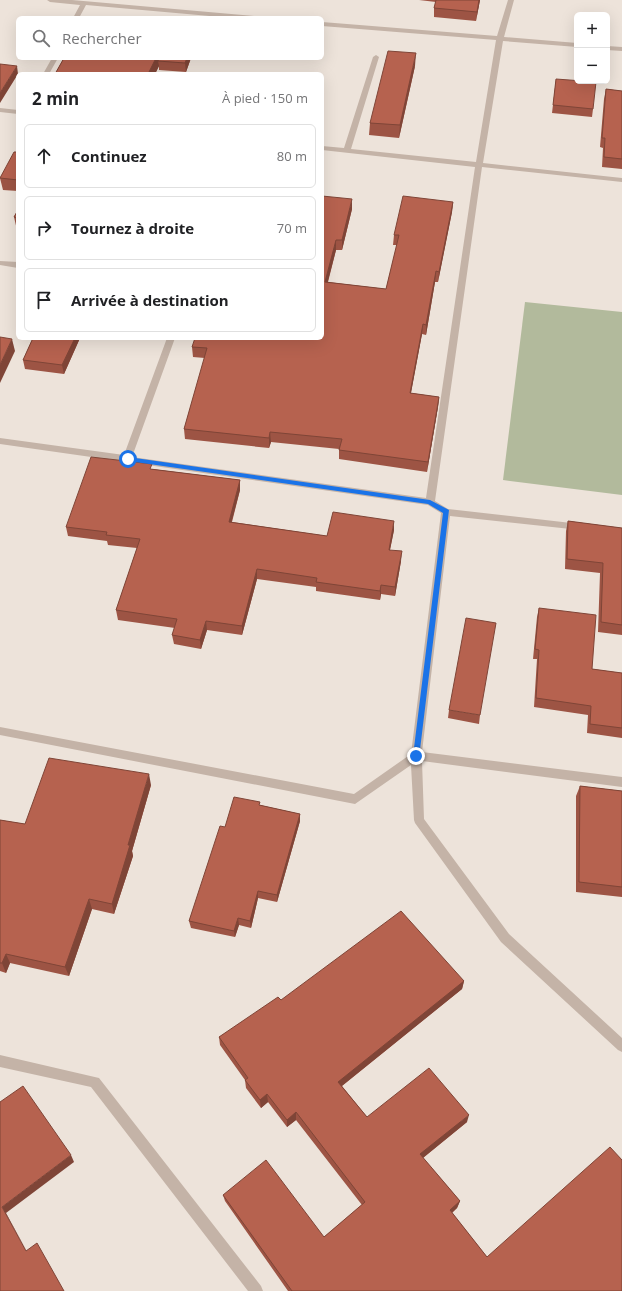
<!DOCTYPE html>
<html lang="fr">
<head>
<meta charset="utf-8">
<style>
  :root { --surface:#fff; --page:#f2f2f2; --text:#202124; --muted:#757577; --line:#e0e0e0 }
  body { margin:0; font-family:"Open Sans",sans-serif; background:var(--page); color:var(--text) }
  .controls { position:absolute; right:12px; top:12px; display:grid; overflow:hidden; border-radius:6px; box-shadow:0 4px 16px #0002 }
  .controls button { width:36px; height:36px; display:grid; place-items:center; padding:0; border:0; border-bottom:1px solid var(--line); background:var(--surface); color:var(--text); font:20px sans-serif }
  .stop { position:absolute; width:12px; height:12px; margin:-9px; border:3px solid #1a73e8; border-radius:50%; background:#fff }
  .stop.end { background:#1a73e8; border-color:#fff; box-shadow:0 1px 4px #0008 }
  .list { margin:0; padding:0; list-style:none }
  h2 { display:flex; justify-content:space-between; align-items:center; height:52px; margin:0; padding:0 16px; font-size:17px }
  h2 small { font-size:13px; font-weight:400; color:var(--muted) }
  .list li { display:grid; grid-template-columns:26px 1fr auto; gap:12px; align-items:center; box-sizing:border-box; height:64px; margin:0 8px 8px; padding:0 8px; border:1px solid var(--line); border-radius:6px }
  .list b { display:block; font-size:15px; white-space:nowrap }
  .list em { font-size:13px; font-style:normal; color:var(--muted) }
  .icon { flex:none; width:22px; height:22px; fill:none; stroke:currentColor; stroke-width:2; stroke-linecap:round; stroke-linejoin:round }
  .map { position:relative; flex:none; width:622px; height:1291px; overflow:hidden }
  .search { position:absolute; background:var(--surface); box-shadow:0 4px 16px #0002; left:16px; top:16px; width:308px; height:44px; display:flex; align-items:center; gap:10px; box-sizing:border-box; padding:0 14px; border-radius:6px; color:var(--muted); font-size:15px }
  .panel { position:absolute; background:var(--surface); box-shadow:0 4px 16px #0002; left:16px; top:72px; width:308px; height:268px; border-radius:6px }
  .map>svg:first-child { display:block }
  .green { fill:#b2ba9c }
  .lines { fill:none; stroke-linecap:round; stroke-linejoin:round }
  .street { fill:#c4b3a7; fill-rule:evenodd }
  .wall { fill:#9d5444 }
  .shaded-wall { fill:#7f4537 }
  .building { fill:#b6624f; stroke:#7f4537 }
  .route { fill:#1a73e8 }
</style>
</head>
<body>
<div class="map">
<svg width="622" height="1291" viewBox="0 0 622 1291">
  <rect width="100%" height="100%" fill="#ede3da"/>
  <path class="green" d="M 525,302 L 622,312 L 622,495 L 503,480 Z"/>
  <g class="lines">
    <path class="street" d="M 47,0 L 72,0 L 254,16 L 257,18 L 232,18 L 86,5 L 79,18 L 73,18 L 80,5 L 50,2 Z
      M 508,0 L 514,0 L 504,37 L 577,43 L 577,47 L 503,41 L 483,163 L 622,178 L 622,182 L 482,167 L 435,501 L 448,509 L 580,524 L 585,527 L 580,530 L 450,516 L 422,752 L 622,777 L 622,787 L 422,761 L 424,819 L 509,934 L 622,1038 L 622,1052 L 618,1050 L 501,942 L 415,823 L 414,820 L 411,765 L 355,804 L 0,735 L 0,727 L 354,794 L 411,754 L 441,513 L 428,505 L 0,444 L 0,438 L 124,455 L 167,338 L 175,338 L 132,457 L 426,498 L 475,167 L 322,150 L 322,146 L 344,148 L 373,57 L 376,55 L 379,57 L 351,149 L 476,162 L 496,40 L 322,26 L 322,22 L 497,36 Z
      M 607,46 L 622,47 L 622,51 L 607,50 Z
      M 52,58 L 58,58 L 49,74 L 43,74 Z
      M 0,108 L 18,110 L 18,114 L 0,112 Z
      M 0,261 L 18,262 L 18,268 L 0,265 Z
      M 0,1055 L 99,1078 L 261,1286 L 263,1291 L 248,1291 L 91,1087 L 0,1067 Z"/>
  </g>
  <path class="wall" d="M 419,0 L 480,0 L 476,21 L 434,17 L 434,8 L 436,2 Z
    M 64,58 L 191,58 L 186,72 L 159,70 L 159,66 L 155,74 L 55,74 Z
    M 415,66 L 399,138 L 369,135 L 370,123 Z
    M 556,79 L 593,109 L 592,117 L 552,113 Z
    M 606,89 L 622,91 L 622,169 L 602,167 L 603,148 L 600,147 L 604,99 Z
    M 18,152 L 18,191 L 3,190 L 0,178 Z
    M 322,196 L 352,209 L 342,250 L 336,250 L 328,282 L 386,289 L 397,245 L 393,245 L 394,235 L 453,202 L 452,212 L 438,282 L 435,282 L 426,335 L 422,334 L 411,393 L 439,397 L 438,407 L 427,472 L 339,459 L 339,449 L 271,442 L 269,448 L 185,439 L 184,429 L 205,358 L 193,357 L 192,347 L 322,338 Z
    M 18,210 L 18,230 L 17,230 L 14,217 Z
    M 33,338 L 80,338 L 64,374 L 25,369 L 23,360 Z
    M 152,469 L 240,480 L 240,490 L 232,522 L 327,536 L 394,530 L 390,550 L 401,561 L 395,596 L 381,594 L 380,600 L 316,591 L 316,587 L 257,579 L 242,635 L 207,630 L 201,649 L 174,644 L 172,635 L 175,628 L 118,620 L 116,610 L 137,548 L 108,545 L 107,541 L 68,536 L 66,527 Z
    M 568,521 L 622,528 L 622,635 L 598,632 L 600,573 L 565,569 L 566,531 Z
    M 539,608 L 592,669 L 622,673 L 622,738 L 587,733 L 588,715 L 534,707 L 537,659 L 533,659 L 537,617 Z
    M 449,710 L 480,715 L 479,724 L 448,718 Z
    M 151,785 L 132,851 L 133,856 L 114,914 L 92,909 L 69,976 L 10,963 L 6,973 L 0,971 L 0,820 L 25,824 Z
    M 580,786 L 622,791 L 622,897 L 576,892 L 576,796 Z
    M 260,805 L 300,814 L 300,821 L 277,902 L 258,898 L 251,928 L 239,925 L 235,937 L 191,928 L 189,921 L 225,827 Z
    M 464,981 L 462,989 L 342,1086 L 367,1117 L 467,1122 L 423,1158 L 460,1201 L 457,1208 L 452,1213 L 487,1257 L 622,1291 L 288,1291 L 225,1201 L 223,1195 L 324,1237 L 362,1205 L 296,1120 L 287,1127 L 268,1102 L 261,1108 L 246,1088 L 245,1080 L 220,1045 L 219,1037 L 281,1000 Z"/>
  <path class="shaded-wall" d="M 479,0 L 480,0 L 476,21 L 477,12 Z
    M 416,53 L 415,66 L 399,138 L 400,125 Z
    M 156,58 L 162,58 L 158,61 L 159,66 L 155,74 L 148,74 Z
    M 187,58 L 191,58 L 186,72 L 185,63 Z
    M 17,66 L 18,74 L 0,103 L 0,93 Z
    M 352,199 L 352,209 L 342,250 L 342,240 Z
    M 453,202 L 452,212 L 438,282 L 439,272 Z
    M 336,240 L 336,250 L 325,292 L 325,282 Z
    M 436,271 L 435,282 L 426,335 L 426,325 Z
    M 423,324 L 422,334 L 409,403 L 410,393 Z
    M 75,338 L 80,338 L 64,374 L 62,365 Z
    M 12,339 L 15,351 L 0,383 L 0,365 Z
    M 439,397 L 438,407 L 427,472 L 428,462 Z
    M 270,432 L 271,442 L 269,448 L 269,438 Z
    M 240,480 L 240,490 L 229,531 L 229,522 Z
    M 394,521 L 394,530 L 388,559 L 389,550 Z
    M 402,551 L 401,561 L 395,596 L 395,587 Z
    M 257,569 L 257,579 L 242,635 L 242,626 Z
    M 381,585 L 381,594 L 380,600 L 380,591 Z
    M 206,621 L 207,630 L 201,649 L 200,640 Z
    M 149,774 L 151,785 L 132,851 L 133,856 L 114,914 L 112,904 L 128,845 Z
    M 300,814 L 300,821 L 277,902 L 277,895 Z
    M 258,891 L 258,898 L 251,928 L 250,921 Z
    M 89,899 L 92,909 L 69,976 L 65,967 Z
    M 238,918 L 239,925 L 235,937 L 234,931 Z
    M 6,954 L 10,963 L 6,973 L 2,963 Z
    M 464,981 L 462,989 L 338,1089 L 338,1082 Z
    M 267,1094 L 268,1102 L 261,1108 L 260,1100 Z
    M 296,1112 L 296,1120 L 287,1127 L 287,1120 Z
    M 469,1115 L 467,1122 L 419,1161 L 420,1154 Z
    M 71,1155 L 74,1162 L 6,1213 L 30,1257 L 2,1207 Z
    M 460,1201 L 457,1208 L 448,1216 L 450,1210 Z"/>
  <path class="building" d="M 436,0 L 479,0 L 477,12 L 434,8 Z
    M 388,51 L 416,53 L 400,125 L 370,123 Z
    M 64,58 L 156,58 L 148,74 L 55,74 Z
    M 159,58 L 187,58 L 185,63 L 158,61 Z
    M 0,64 L 17,66 L 0,93 Z
    M 556,79 L 596,82 L 593,109 L 553,105 Z
    M 606,89 L 622,91 L 622,159 L 604,157 L 605,138 L 602,138 Z
    M 14,152 L 18,152 L 18,180 L 0,178 Z
    M 322,196 L 352,199 L 342,240 L 336,240 L 325,282 L 386,289 L 399,235 L 394,235 L 403,196 L 453,202 L 439,272 L 436,271 L 426,325 L 423,324 L 410,393 L 439,397 L 428,462 L 339,450 L 342,439 L 270,432 L 269,438 L 184,429 L 207,348 L 192,347 L 195,338 L 322,338 Z
    M 18,210 L 18,218 L 14,217 Z
    M 0,337 L 12,339 L 0,365 Z
    M 33,338 L 75,338 L 62,365 L 23,360 Z
    M 91,457 L 152,464 L 150,469 L 240,480 L 229,522 L 327,536 L 333,512 L 394,521 L 389,550 L 402,551 L 395,587 L 381,585 L 380,591 L 316,582 L 317,578 L 257,569 L 242,626 L 206,621 L 200,640 L 172,635 L 177,619 L 116,610 L 140,539 L 106,535 L 107,532 L 66,527 Z
    M 568,521 L 622,528 L 622,625 L 601,622 L 603,563 L 567,559 Z
    M 539,608 L 596,615 L 592,669 L 622,673 L 622,728 L 590,724 L 591,706 L 536,698 L 539,650 L 535,649 Z
    M 466,618 L 496,623 L 480,715 L 449,710 Z
    M 49,758 L 149,774 L 128,845 L 130,845 L 112,904 L 89,899 L 65,967 L 6,954 L 2,963 L 0,963 L 0,820 L 25,824 Z
    M 580,786 L 622,791 L 622,887 L 579,882 Z
    M 234,797 L 260,802 L 259,805 L 300,814 L 277,895 L 258,891 L 250,921 L 238,918 L 234,931 L 189,921 L 220,826 L 225,827 Z
    M 401,911 L 464,981 L 338,1082 L 367,1117 L 429,1068 L 469,1115 L 420,1154 L 460,1201 L 450,1210 L 487,1257 L 610,1147 L 622,1160 L 622,1291 L 292,1291 L 223,1195 L 266,1160 L 324,1237 L 365,1202 L 296,1112 L 287,1120 L 267,1094 L 260,1100 L 245,1080 L 248,1078 L 219,1037 L 278,997 L 281,1000 Z
    M 23,1086 L 71,1155 L 2,1207 L 26,1251 L 37,1243 L 64,1291 L 0,1291 L 0,1102 Z"/>
  <path class="route" d="M 128,457 L 430,500 L 449,510 L 419,758 L 414,758 L 413,756 L 443,513 L 428,504 L 128,461 L 125,459 Z"/>
</svg>
<div class="controls">
<button>+</button>
<button>−</button>
</div>
<div class="stop" style="left:128px;top:459px"></div>
<div class="stop end" style="left:416px;top:756px"></div>
<div class="search"><svg class="icon" aria-label="search" viewBox="0 0 24 24"><circle cx="10" cy="10" r="6"/><path d="M15 15l6 6"/></svg>Rechercher</div>
<section class="panel">
<h2>2 min<small>À pied · 150 m</small></h2>
<ul class="list">
<li><svg class="icon" aria-label="ahead" viewBox="0 0 24 24"><path d="M12 20V5M6 11l6-6 6 6"/></svg><div><b>Continuez</b></div><em>80 m</em></li>
<li><svg class="icon" aria-label="right" viewBox="0 0 24 24"><path d="M7 20v-9h11M14 6l5 5-5 5"/></svg><div><b>Tournez à droite</b></div><em>70 m</em></li>
<li><svg class="icon" aria-label="arrive" viewBox="0 0 24 24"><path d="M6 21V4h12l-3 4 3 4H6"/></svg><div><b>Arrivée à destination</b></div></li>
</ul>
</section>
</div>
</body>
</html>
